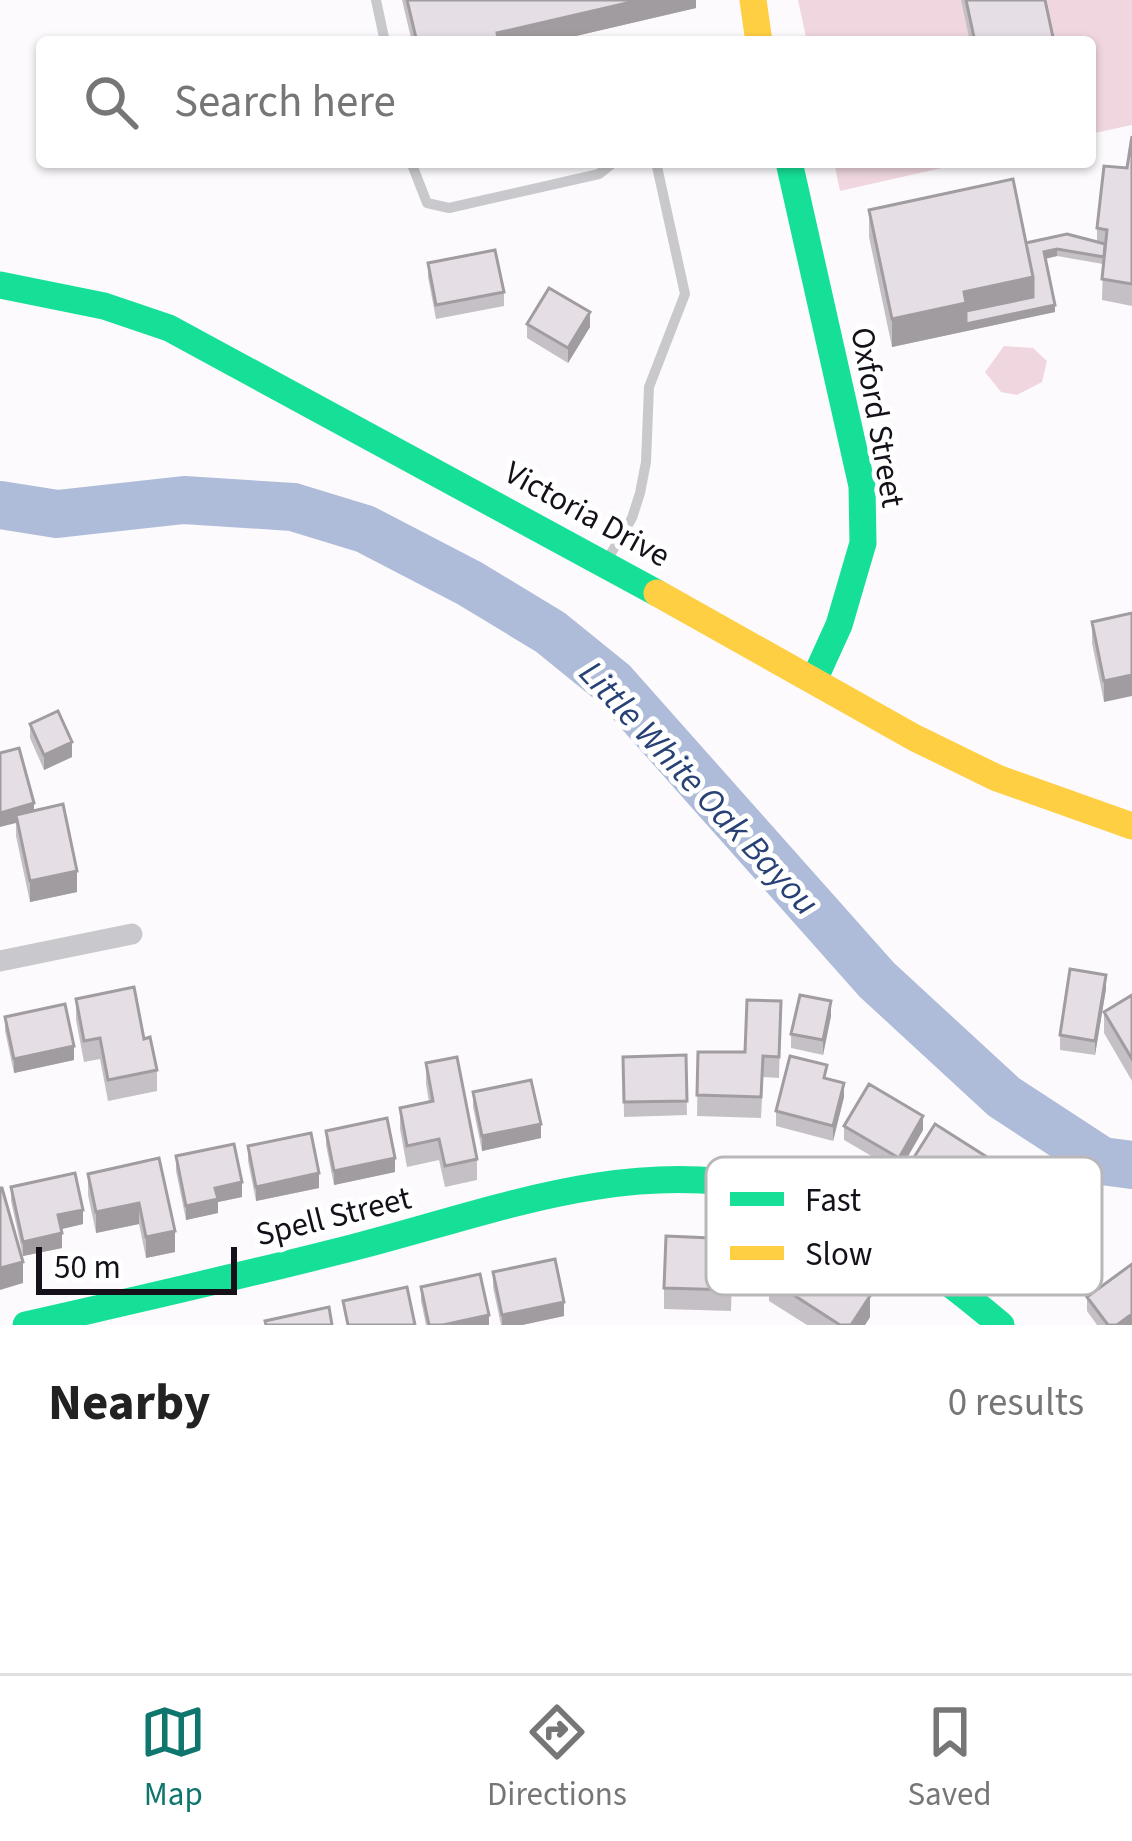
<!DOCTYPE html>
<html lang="en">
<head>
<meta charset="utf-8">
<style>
  :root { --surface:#fff; --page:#f6f6f6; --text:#222; --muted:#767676; --line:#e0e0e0; --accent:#0f766e }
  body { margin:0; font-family:"Source Sans 3",sans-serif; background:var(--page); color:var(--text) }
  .scale { position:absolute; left:36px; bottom:30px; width:201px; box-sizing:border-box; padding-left:12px; border:6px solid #151019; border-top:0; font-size:33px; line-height:42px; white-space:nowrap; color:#151019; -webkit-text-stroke:9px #fff; paint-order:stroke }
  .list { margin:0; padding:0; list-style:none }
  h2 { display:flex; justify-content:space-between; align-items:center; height:156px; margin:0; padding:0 48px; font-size:51px }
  h2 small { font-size:39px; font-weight:400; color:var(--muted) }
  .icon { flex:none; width:66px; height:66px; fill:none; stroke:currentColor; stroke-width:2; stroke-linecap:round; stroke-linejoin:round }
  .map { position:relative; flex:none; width:1132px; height:1325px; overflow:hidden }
  .search { position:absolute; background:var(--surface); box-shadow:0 3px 9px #0004; left:36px; right:36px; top:36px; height:132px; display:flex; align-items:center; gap:30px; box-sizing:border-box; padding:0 42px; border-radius:12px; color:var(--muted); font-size:45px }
  .sheet { height:348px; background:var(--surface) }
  nav { display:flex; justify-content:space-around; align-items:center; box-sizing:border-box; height:168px; border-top:3px solid var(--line); background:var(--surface); font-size:33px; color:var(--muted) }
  nav a { display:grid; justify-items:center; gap:6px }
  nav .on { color:var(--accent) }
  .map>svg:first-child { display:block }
  .green { fill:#f0d7df }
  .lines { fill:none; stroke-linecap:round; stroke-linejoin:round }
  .river { stroke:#aebcd9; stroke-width:48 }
  .lane { stroke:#c9c9cd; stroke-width:10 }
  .street { stroke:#c9c9cd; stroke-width:21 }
  .fast { stroke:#16e098; stroke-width:27 }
  .slow { stroke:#ffcf43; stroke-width:27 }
  .wall { fill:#c5c0c5 }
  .shaded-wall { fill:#a09ca0 }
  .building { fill:#e5dfe5; stroke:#a09ca0; stroke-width:3 }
  .labels { text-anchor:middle; stroke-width:10; stroke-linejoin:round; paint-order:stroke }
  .street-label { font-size:33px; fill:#151019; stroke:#fff }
  .water-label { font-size:36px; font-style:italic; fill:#284276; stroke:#fff }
  .key { fill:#fff; stroke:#b9b7ba; stroke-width:3 }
  .key-label { font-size:33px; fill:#151019 }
</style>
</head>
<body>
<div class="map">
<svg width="1132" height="1325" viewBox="0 0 1132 1325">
  <rect width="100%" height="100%" fill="#fcfafd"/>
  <path class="green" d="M 798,0 L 1132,0 L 1132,125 L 1090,134 L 1090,42 L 807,42 Z
    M 834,162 L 968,162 L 840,191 Z
    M 1004,346 L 1033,348 L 1047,361 L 1042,382 L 1017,395 L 1001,392 L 985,372 Z"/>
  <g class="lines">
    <path class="river" d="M 0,505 L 57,514 L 184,500 L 293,507 L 365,529 L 469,583 L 550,632 L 613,683 L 877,980 L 1004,1097 L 1102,1161 L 1132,1165"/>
    <path class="lane" d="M 376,0 L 385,42
      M 411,162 L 427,203 L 449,208 L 599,174 L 614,162
      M 607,560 L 632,518 L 640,493 L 646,462 L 649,387 L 685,294 L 656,162"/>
    <path class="street" d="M 0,961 L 132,934"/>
    <path class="fast" d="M 789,162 L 862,486 L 863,543 L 839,625 L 814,680
      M 0,285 L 104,306 L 169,328 L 657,593
      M 26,1325 C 136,1300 246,1275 355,1247 C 488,1213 627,1157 766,1189 C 856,1209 932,1267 1001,1325"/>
    <path class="slow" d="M 753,0 L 759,42
      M 657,593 L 915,738 L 997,778 L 1132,826"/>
  </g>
  <path class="wall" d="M 402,0 L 696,0 L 696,8 L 550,42 L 412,42 Z
    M 961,0 L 1045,0 L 1054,42 L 970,42 Z
    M 1132,136 L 1132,306 L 1102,300 L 1103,264 L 1057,256 L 1045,259 L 1055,312 L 892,347 L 869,237 L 869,210 L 1026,243 L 1097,242 L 1097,228 L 1127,168 Z
    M 428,263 L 504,292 L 504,306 L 436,319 L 428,277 Z
    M 527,324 L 590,327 L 568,363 L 527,338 Z
    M 1132,613 L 1104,702 L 1092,643 L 1092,622 Z
    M 30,724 L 72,757 L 44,770 L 30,738 Z
    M 0,753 L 34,811 L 77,892 L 30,902 L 16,836 L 16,823 Z
    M 1106,989 L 1095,1055 L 1060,1050 L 1060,1035 Z
    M 1132,995 L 1132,1081 L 1104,1033 L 1104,1012 Z
    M 76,999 L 144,1039 L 157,1070 L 157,1091 L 108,1101 L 100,1059 L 84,1062 L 76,1020 Z
    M 781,1001 L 779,1078 L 763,1077 L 761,1118 L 697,1116 L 698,1052 L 745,1052 Z
    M 831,1016 L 823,1055 L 791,1048 L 791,1034 Z
    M 5,1017 L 74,1060 L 14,1073 L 5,1031 Z
    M 686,1055 L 687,1115 L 624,1117 L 623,1057 Z
    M 426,1063 L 477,1159 L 477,1180 L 445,1187 L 439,1160 L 407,1167 L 400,1129 L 400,1108 L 429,1102 L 426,1084 Z
    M 827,1079 L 844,1097 L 833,1141 L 776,1126 L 776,1111 Z
    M 473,1092 L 541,1138 L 482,1151 L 473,1107 Z
    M 844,1126 L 923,1130 L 899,1172 L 844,1140 Z
    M 326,1131 L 395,1172 L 334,1185 L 326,1145 Z
    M 248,1146 L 319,1188 L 256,1201 L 248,1161 Z
    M 176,1156 L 242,1197 L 218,1202 L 218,1213 L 186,1220 L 176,1171 Z
    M 159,1158 L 175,1252 L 146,1258 L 139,1224 L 96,1233 L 88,1195 L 88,1174 Z
    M 911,1162 L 990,1173 L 965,1211 L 911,1177 Z
    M 11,1187 L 83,1224 L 61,1229 L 62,1248 L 23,1256 L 11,1201 Z
    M 1033,1191 L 1026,1200 L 1046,1230 L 1022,1259 L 971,1217 L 971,1203 Z
    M 733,1239 L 731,1311 L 664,1309 L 664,1288 Z
    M 493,1272 L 564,1316 L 522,1325 L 501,1325 L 493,1287 Z
    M 769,1279 L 870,1317 L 865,1325 L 807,1325 L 769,1301 Z
    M 421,1287 L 489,1325 L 426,1325 L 421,1301 Z
    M 1087,1297 L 1132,1325 L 1097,1325 L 1087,1311 Z"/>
  <path class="shaded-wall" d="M 640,0 L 696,0 L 696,8 L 550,42 L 497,42 L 497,33 Z
    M 1057,249 L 1057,256 L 1044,259 L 1044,252 Z
    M 1033,277 L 1055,305 L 1055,312 L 892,347 L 892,319 L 964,292 Z
    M 590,312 L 590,327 L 568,363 L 568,348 Z
    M 1132,675 L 1132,696 L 1104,702 L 1104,681 Z
    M 72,742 L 72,757 L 44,770 L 44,755 Z
    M 34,803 L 34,818 L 16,815 L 16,823 L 0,827 L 0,813 Z
    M 77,871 L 77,892 L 30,902 L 30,881 Z
    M 1106,975 L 1106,989 L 1095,1055 L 1095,1041 Z
    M 831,1001 L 831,1016 L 823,1055 L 823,1040 Z
    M 74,1046 L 74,1060 L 14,1073 L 14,1059 Z
    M 844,1083 L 844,1097 L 833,1141 L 833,1126 Z
    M 923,1116 L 923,1130 L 899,1172 L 899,1158 Z
    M 541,1124 L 541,1138 L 482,1151 L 482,1136 Z
    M 395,1158 L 395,1172 L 334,1185 L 334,1171 Z
    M 990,1159 L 990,1173 L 965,1211 L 965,1197 Z
    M 319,1173 L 319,1188 L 256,1201 L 256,1187 Z
    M 1033,1177 L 1033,1191 L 1019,1208 L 1019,1194 Z
    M 242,1182 L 242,1197 L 218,1202 L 218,1213 L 186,1220 L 186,1206 L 215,1188 Z
    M 139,1203 L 139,1224 L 96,1233 L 96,1212 Z
    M 83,1210 L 83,1224 L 58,1230 L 58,1215 Z
    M 1046,1215 L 1046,1230 L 1022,1259 L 1022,1244 Z
    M 175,1231 L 175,1252 L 146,1258 L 146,1237 Z
    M 62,1233 L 62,1248 L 23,1256 L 23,1242 Z
    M 23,1262 L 23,1283 L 0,1290 L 0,1268 Z
    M 870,1296 L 870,1317 L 865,1325 L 851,1325 Z
    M 564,1302 L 564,1316 L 522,1325 L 502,1325 L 502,1315 Z
    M 1132,1314 L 1132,1325 L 1117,1325 Z
    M 489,1315 L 489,1325 L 443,1325 Z"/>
  <path class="building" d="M 407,0 L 640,0 L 497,33 L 499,42 L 417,42 Z
    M 966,0 L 1045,0 L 1054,42 L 975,42 Z
    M 1132,136 L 1132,284 L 1102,279 L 1107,230 L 1097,228 L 1104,166 L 1127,168 Z
    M 1013,179 L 1033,277 L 964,292 L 966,303 L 892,319 L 869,210 Z
    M 1067,234 L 1105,244 L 1104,257 L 1057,249 L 1044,252 L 1055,305 L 966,324 L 966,311 L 1033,297 L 1033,277 L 1026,243 Z
    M 495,250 L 504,292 L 436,305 L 428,263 Z
    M 549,288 L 590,312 L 568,348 L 527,324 Z
    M 1132,613 L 1132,675 L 1104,681 L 1092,622 Z
    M 58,711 L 72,742 L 44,755 L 30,724 Z
    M 19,748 L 34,803 L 0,813 L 0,753 Z
    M 63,804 L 77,871 L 30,881 L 16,815 Z
    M 1070,969 L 1106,975 L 1095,1041 L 1060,1035 Z
    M 134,987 L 144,1039 L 150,1037 L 157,1070 L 108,1080 L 100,1038 L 84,1041 L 76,999 Z
    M 800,995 L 831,1001 L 823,1040 L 791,1034 Z
    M 1132,995 L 1132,1059 L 1104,1012 Z
    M 747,1000 L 781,1001 L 779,1057 L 763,1056 L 761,1097 L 697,1095 L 698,1052 L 745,1052 Z
    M 65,1004 L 74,1046 L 14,1059 L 5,1017 Z
    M 686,1055 L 687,1101 L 624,1102 L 623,1057 Z
    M 790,1056 L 827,1065 L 824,1078 L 844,1083 L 833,1126 L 776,1111 Z
    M 457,1057 L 477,1159 L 445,1166 L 439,1139 L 407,1146 L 400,1108 L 433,1101 L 426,1063 Z
    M 531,1080 L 541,1124 L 482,1136 L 473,1092 Z
    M 869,1084 L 923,1116 L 899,1158 L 844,1126 Z
    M 387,1118 L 395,1158 L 334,1171 L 326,1131 Z
    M 935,1124 L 990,1159 L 965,1197 L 911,1162 Z
    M 311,1133 L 319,1173 L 256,1187 L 248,1146 Z
    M 234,1144 L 242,1182 L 215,1188 L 218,1199 L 186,1206 L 176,1156 Z
    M 159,1158 L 175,1231 L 146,1237 L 139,1203 L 96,1212 L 88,1174 Z
    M 75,1173 L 83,1210 L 58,1215 L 62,1233 L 23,1242 L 11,1187 Z
    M 0,1188 L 2,1188 L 23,1262 L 0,1268 Z
    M 666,1236 L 733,1239 L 731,1290 L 664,1288 Z
    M 791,1245 L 870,1296 L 851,1325 L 840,1325 L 769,1279 Z
    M 555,1259 L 564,1302 L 502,1315 L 493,1272 Z
    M 1132,1264 L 1132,1314 L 1117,1325 L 1108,1325 L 1087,1297 Z
    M 480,1274 L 489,1315 L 443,1325 L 429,1325 L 421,1287 Z
    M 407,1287 L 415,1325 L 348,1325 L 343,1301 Z
    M 329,1307 L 332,1325 L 266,1325 L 265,1321 Z"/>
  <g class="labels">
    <g class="street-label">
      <text transform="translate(879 417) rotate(80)" y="12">Oxford Street</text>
      <text transform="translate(588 513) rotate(29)" y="12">Victoria Drive</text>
      <text transform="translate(333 1215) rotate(-14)" y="12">Spell Street</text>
    </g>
    <g class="water-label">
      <text transform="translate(700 787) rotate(47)" y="13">Little White Oak Bayou</text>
    </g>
  </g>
  <rect x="706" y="1157" width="396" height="138" rx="18" class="key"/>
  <rect x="730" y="1192" width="54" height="14" fill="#16e098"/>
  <rect x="730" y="1246" width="54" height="14" fill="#ffcf43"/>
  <g class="key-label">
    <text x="805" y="1211">Fast</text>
    <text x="805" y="1265">Slow</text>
  </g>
</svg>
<div class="scale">50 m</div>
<div class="search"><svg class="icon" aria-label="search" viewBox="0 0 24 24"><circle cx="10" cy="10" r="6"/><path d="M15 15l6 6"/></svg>Search here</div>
</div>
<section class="sheet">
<h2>Nearby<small>0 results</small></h2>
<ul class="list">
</ul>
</section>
<nav>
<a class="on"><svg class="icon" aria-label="map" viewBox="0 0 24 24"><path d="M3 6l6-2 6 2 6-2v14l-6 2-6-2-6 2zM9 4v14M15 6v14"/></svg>Map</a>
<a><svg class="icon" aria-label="directions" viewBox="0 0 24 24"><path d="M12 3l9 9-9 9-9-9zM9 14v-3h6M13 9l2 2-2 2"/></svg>Directions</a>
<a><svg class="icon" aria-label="saved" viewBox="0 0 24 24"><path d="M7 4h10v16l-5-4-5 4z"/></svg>Saved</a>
</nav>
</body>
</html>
